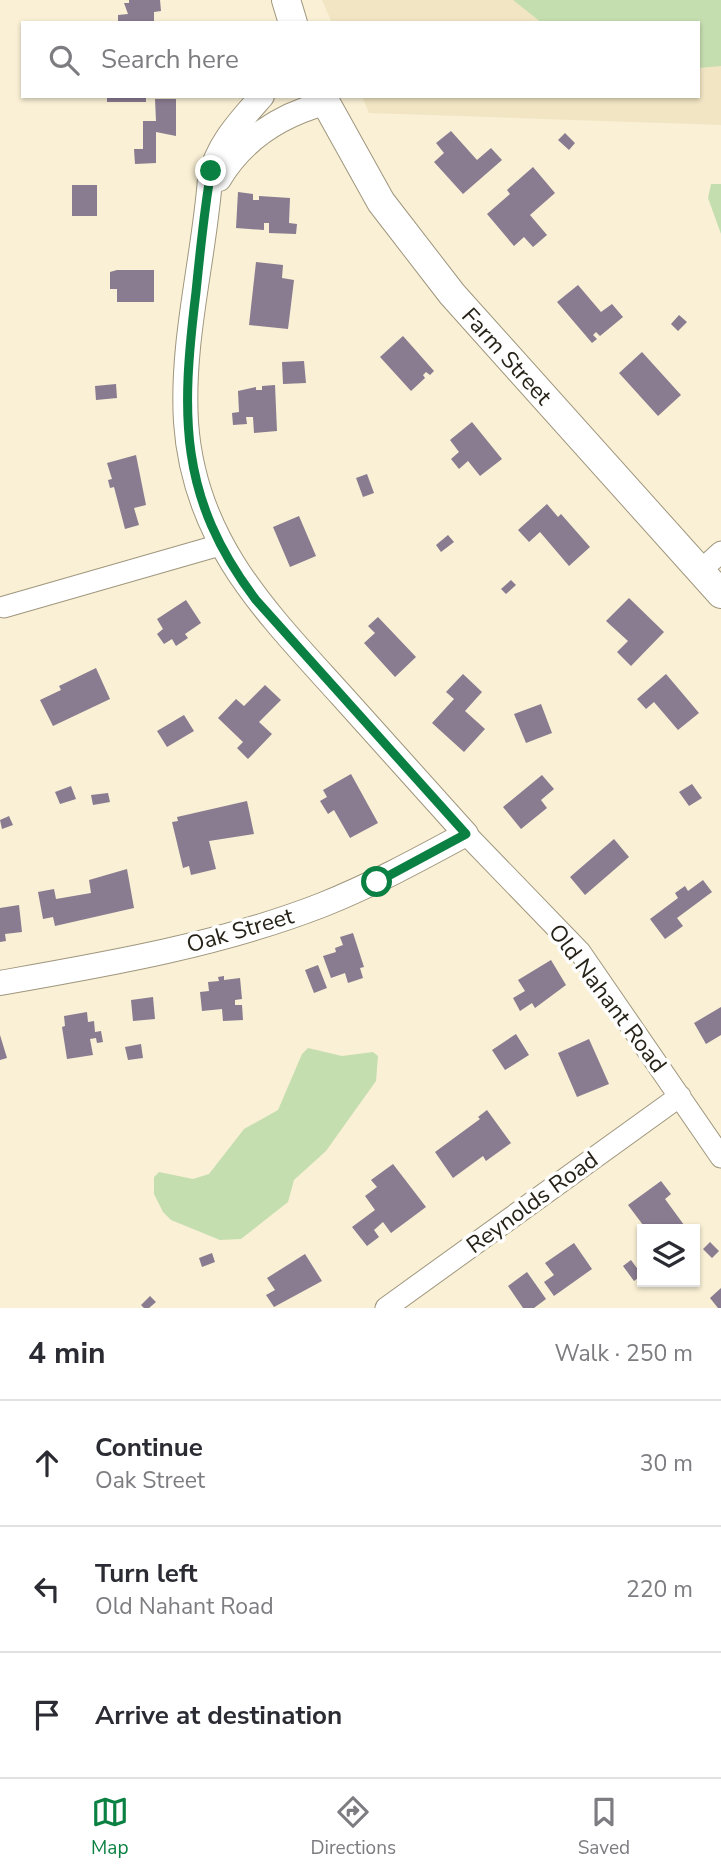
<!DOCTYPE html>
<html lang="en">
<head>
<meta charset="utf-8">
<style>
  :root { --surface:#fff; --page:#f2f2f3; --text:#2b2b33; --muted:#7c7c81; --line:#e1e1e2; --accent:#0b8043 }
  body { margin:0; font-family:"Nunito Sans",sans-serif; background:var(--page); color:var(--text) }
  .controls { position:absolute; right:21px; bottom:21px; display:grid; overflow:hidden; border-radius:0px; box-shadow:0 2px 5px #0004 }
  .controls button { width:63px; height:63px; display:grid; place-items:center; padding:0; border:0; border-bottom:2px solid var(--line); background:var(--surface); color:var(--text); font:35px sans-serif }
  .stop { position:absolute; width:21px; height:21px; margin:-16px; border:5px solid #0b8043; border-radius:50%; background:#fff }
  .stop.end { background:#0b8043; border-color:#fff; box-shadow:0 2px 7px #0008 }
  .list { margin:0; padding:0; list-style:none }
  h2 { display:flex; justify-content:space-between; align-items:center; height:91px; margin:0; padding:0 28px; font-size:30px }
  h2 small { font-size:23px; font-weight:400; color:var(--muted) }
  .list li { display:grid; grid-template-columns:46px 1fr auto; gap:21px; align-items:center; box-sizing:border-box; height:126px; padding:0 28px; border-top:2px solid var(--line) }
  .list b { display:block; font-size:26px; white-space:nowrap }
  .list p { margin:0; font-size:23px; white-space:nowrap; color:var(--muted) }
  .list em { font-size:23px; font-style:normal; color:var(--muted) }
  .icon { flex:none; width:38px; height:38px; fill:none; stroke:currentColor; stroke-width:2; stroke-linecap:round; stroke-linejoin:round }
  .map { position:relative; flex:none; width:721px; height:1308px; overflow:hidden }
  .search { position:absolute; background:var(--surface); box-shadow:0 2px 5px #0004; left:21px; right:21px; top:21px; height:77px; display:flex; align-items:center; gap:18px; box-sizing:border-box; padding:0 24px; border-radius:0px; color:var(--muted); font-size:26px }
  .sheet { height:469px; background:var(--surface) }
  nav { display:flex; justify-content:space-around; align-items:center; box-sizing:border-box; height:98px; border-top:2px solid var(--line); background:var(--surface); font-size:19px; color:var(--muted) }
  nav a { display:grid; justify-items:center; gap:4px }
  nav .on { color:var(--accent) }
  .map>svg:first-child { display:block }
  .built { fill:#f1e5c3 }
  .green { fill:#c5deb0 }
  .building { fill:#897b90 }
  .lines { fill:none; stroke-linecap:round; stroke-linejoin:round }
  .minor-casing { stroke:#9f967e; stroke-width:23 }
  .tertiary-casing { stroke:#9f967e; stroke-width:26 }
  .secondary-casing { stroke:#9f967e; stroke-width:30 }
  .minor { stroke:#fff; stroke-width:21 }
  .tertiary { stroke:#fff; stroke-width:24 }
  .secondary { stroke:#fff; stroke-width:28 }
  .route { stroke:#0b8043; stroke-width:9 }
  .labels { text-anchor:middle; stroke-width:7; stroke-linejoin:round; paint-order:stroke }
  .street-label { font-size:23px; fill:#262218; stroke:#fefefe }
</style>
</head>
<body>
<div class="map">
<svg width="721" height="1308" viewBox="0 0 721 1308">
  <rect width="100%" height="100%" fill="#f9f0d5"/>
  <path class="built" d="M 322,0 L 721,0 L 721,125 L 369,113 L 362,96 L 698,96 L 698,23 L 332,23 Z"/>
  <path class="green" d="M 513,0 L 721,0 L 721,66 L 698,68 L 698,23 L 542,23 Z
    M 711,184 L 721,184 L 721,234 L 708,198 Z
    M 308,1048 L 342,1056 L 373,1052 L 378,1056 L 376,1081 L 326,1151 L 294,1180 L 288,1202 L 241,1239 L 220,1240 L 171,1220 L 163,1212 L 154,1194 L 154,1177 L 159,1172 L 193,1179 L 209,1174 L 244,1129 L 278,1110 L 302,1054 Z"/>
  <path class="building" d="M 129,0 L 160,0 L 161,11 L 154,12 L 154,23 L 118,23 L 118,15 L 128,14 L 124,3 L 129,3 Z
    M 107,96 L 146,96 L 146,102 L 107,102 Z
    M 155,99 L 176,99 L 176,136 L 156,132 L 156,163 L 135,164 L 134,149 L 143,149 L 143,121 L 156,121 Z
    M 451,131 L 477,160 L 491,148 L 502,160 L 463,194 L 434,162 L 444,153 L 436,143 Z
    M 565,133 L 575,143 L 569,150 L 558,140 Z
    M 533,167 L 555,193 L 530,215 L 547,235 L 533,247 L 524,237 L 514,246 L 487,214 L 510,194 L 507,190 Z
    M 72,185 L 97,185 L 97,216 L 72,216 Z
    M 238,192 L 253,194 L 253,200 L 259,200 L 259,196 L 290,198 L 289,223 L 297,224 L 296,234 L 269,233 L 269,223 L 264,223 L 264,230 L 236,228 Z
    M 256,262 L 283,265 L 282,278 L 294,280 L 288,329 L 249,325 Z
    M 117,270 L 154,270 L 154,302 L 117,302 L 117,289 L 110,289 L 110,272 Z
    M 578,285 L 601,312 L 612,304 L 623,317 L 600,336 L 596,332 L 593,335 L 597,339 L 592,343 L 557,302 Z
    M 679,315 L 687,322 L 678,331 L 671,324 Z
    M 403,336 L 434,371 L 430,375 L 426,372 L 423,375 L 425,378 L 411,391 L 380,357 Z
    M 642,352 L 681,395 L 658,416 L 619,373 Z
    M 304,361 L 306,383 L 283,384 L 282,362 Z
    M 116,384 L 117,398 L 96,400 L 95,386 Z
    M 275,385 L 277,431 L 254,433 L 253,417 L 246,417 L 247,424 L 233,425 L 232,413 L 239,412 L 238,391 L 256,387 L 256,390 L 262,390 L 262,386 Z
    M 472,422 L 502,459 L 480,476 L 468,461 L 459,469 L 451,459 L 459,452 L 450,440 Z
    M 136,455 L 146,505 L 134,508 L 139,525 L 125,529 L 114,487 L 110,488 L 108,480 L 112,479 L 107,463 Z
    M 367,474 L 374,493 L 363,497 L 356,478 Z
    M 547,504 L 558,517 L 561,514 L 590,547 L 569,566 L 540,532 L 529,542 L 518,530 Z
    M 299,516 L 316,556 L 290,567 L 273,527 Z
    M 448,535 L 454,542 L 441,552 L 436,545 Z
    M 511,580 L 516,585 L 506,594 L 501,589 Z
    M 629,598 L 664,632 L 631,666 L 617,652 L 628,641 L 606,621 Z
    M 186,600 L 201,623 L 185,634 L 188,638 L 176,646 L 172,639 L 164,644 L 157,634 L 163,629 L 157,619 Z
    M 378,617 L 416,657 L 395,677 L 364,643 L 375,633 L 368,626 Z
    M 96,668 L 110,699 L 53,726 L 40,700 L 61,690 L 59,686 Z
    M 463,674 L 482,692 L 465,711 L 485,729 L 464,752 L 432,723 L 454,699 L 446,692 Z
    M 666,674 L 699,713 L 678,730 L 654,702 L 646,709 L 637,699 Z
    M 265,685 L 281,700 L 259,722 L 272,734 L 248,759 L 237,748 L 243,742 L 218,718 L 236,699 L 244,706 Z
    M 541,704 L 552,733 L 526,743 L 514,714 Z
    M 184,715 L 194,731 L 167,747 L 157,731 Z
    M 351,774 L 378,823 L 350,838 L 334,810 L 328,814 L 320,801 L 327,797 L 323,790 Z
    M 542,775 L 554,789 L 541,800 L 547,808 L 521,829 L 503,807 Z
    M 692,784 L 702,798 L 689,806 L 679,792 Z
    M 71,786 L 76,799 L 60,804 L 55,792 Z
    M 108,793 L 110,802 L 93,805 L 91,795 Z
    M 247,801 L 254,834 L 209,841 L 216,869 L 191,875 L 189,866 L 183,868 L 172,822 L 178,821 L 177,817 Z
    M 9,816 L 13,825 L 2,829 L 0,820 Z
    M 614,839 L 629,857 L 585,895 L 570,877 Z
    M 127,869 L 134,908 L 55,926 L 53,917 L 43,919 L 38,892 L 54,889 L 56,899 L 91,893 L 89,880 Z
    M 703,880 L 712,892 L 677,918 L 683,926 L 665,939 L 650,919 L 678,898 L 675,893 L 685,886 L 688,891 Z
    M 19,905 L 22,932 L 5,934 L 6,941 L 0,942 L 0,908 Z
    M 353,933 L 364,967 L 360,968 L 363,978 L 348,983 L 345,973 L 331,978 L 323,956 L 336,952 L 335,948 L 343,945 L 340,937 Z
    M 551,960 L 566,985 L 535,1008 L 532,1003 L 520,1011 L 513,998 L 525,991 L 518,980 Z
    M 318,965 L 327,988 L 314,993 L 305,970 Z
    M 224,976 L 224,980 L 240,978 L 242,999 L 235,1000 L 235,1005 L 242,1005 L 243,1020 L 223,1021 L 222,1009 L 202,1011 L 200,992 L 209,991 L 208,982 L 219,981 L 218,977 Z
    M 153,997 L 155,1019 L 133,1021 L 131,1000 Z
    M 721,1007 L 721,1035 L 706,1044 L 694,1023 Z
    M 87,1012 L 88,1022 L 94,1021 L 95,1032 L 101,1031 L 103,1042 L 97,1043 L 96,1038 L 90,1039 L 93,1055 L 67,1059 L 62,1027 L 65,1026 L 64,1016 Z
    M 516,1034 L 529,1055 L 505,1070 L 492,1050 Z
    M 0,1035 L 7,1058 L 0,1060 Z
    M 589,1039 L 609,1084 L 577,1097 L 558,1053 Z
    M 141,1044 L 143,1058 L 128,1060 L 125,1047 Z
    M 487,1110 L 511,1143 L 486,1161 L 483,1156 L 453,1178 L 435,1152 L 480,1119 L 478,1117 Z
    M 393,1164 L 426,1207 L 391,1233 L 383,1222 L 374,1230 L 379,1237 L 367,1246 L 352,1227 L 375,1210 L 365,1196 L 377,1187 L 371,1180 Z
    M 661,1181 L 671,1194 L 665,1199 L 687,1229 L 646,1229 L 628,1205 Z
    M 710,1242 L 719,1251 L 712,1258 L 703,1249 Z
    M 574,1243 L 592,1269 L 554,1296 L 544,1282 L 554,1275 L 545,1263 Z
    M 212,1253 L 215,1262 L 202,1267 L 199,1258 Z
    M 305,1254 L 322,1281 L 274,1307 L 266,1295 L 275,1290 L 267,1278 Z
    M 631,1260 L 642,1275 L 634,1281 L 623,1266 Z
    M 527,1272 L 546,1299 L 534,1308 L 523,1308 L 508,1286 Z
    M 721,1288 L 721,1308 L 718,1308 L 710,1298 Z
    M 150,1296 L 156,1302 L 149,1308 L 144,1308 L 141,1305 Z"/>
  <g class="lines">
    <g class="minor-casing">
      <path id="minor" d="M 700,571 L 721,552
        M 4,607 L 220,545
        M 466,834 L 580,952 L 721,1157
        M 386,1308 L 680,1096"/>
    </g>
    <g class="tertiary-casing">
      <path id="tertiary" d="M 219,179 C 243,139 281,115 325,103
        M 0,983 C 108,964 219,945 322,905 C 372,885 418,860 466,834 C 425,788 383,742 342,696 C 266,612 194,541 186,422 C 181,341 204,259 210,179 C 216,146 240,121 262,96"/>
    </g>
    <g class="secondary-casing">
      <path id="secondary" d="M 286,0 L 293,23
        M 322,96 L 381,202 L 452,294 L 721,594"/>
    </g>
    <use href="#minor" class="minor"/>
    <use href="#tertiary" class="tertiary"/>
    <use href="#secondary" class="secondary"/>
  </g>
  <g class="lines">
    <path class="route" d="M 211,171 C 204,211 200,252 196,292 C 181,415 178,497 256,600 L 466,834 L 377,882"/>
  </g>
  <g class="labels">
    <g class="street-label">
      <text transform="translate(507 356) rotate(48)" y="8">Farm Street</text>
      <text transform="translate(240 930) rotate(-16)" y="8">Oak Street</text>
      <text transform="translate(608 998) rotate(53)" y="8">Old Nahant Road</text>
      <text transform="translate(532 1202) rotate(-36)" y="8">Reynolds Road</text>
    </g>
  </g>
</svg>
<div class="controls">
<button><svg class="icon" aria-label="layers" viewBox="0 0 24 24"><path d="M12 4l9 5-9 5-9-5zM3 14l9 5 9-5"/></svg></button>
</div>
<div class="stop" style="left:377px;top:882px"></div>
<div class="stop end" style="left:211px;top:171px"></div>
<div class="search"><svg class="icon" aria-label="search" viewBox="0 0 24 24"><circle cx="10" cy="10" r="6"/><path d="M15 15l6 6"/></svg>Search here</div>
</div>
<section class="sheet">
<h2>4 min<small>Walk · 250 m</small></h2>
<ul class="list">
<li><svg class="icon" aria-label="ahead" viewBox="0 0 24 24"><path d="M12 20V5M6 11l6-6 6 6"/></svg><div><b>Continue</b><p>Oak Street</p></div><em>30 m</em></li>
<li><svg class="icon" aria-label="left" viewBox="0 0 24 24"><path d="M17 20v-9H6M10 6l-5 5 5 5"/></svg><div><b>Turn left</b><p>Old Nahant Road</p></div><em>220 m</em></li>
<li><svg class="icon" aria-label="arrive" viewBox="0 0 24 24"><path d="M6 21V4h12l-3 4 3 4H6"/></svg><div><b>Arrive at destination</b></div></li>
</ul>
</section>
<nav>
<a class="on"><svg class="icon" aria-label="map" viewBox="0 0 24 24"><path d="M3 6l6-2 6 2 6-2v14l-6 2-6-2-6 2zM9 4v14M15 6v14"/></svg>Map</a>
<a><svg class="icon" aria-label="directions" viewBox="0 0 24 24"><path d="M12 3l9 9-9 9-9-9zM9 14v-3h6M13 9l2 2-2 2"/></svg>Directions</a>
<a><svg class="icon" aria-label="saved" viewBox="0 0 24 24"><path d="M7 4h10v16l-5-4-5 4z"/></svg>Saved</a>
</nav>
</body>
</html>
